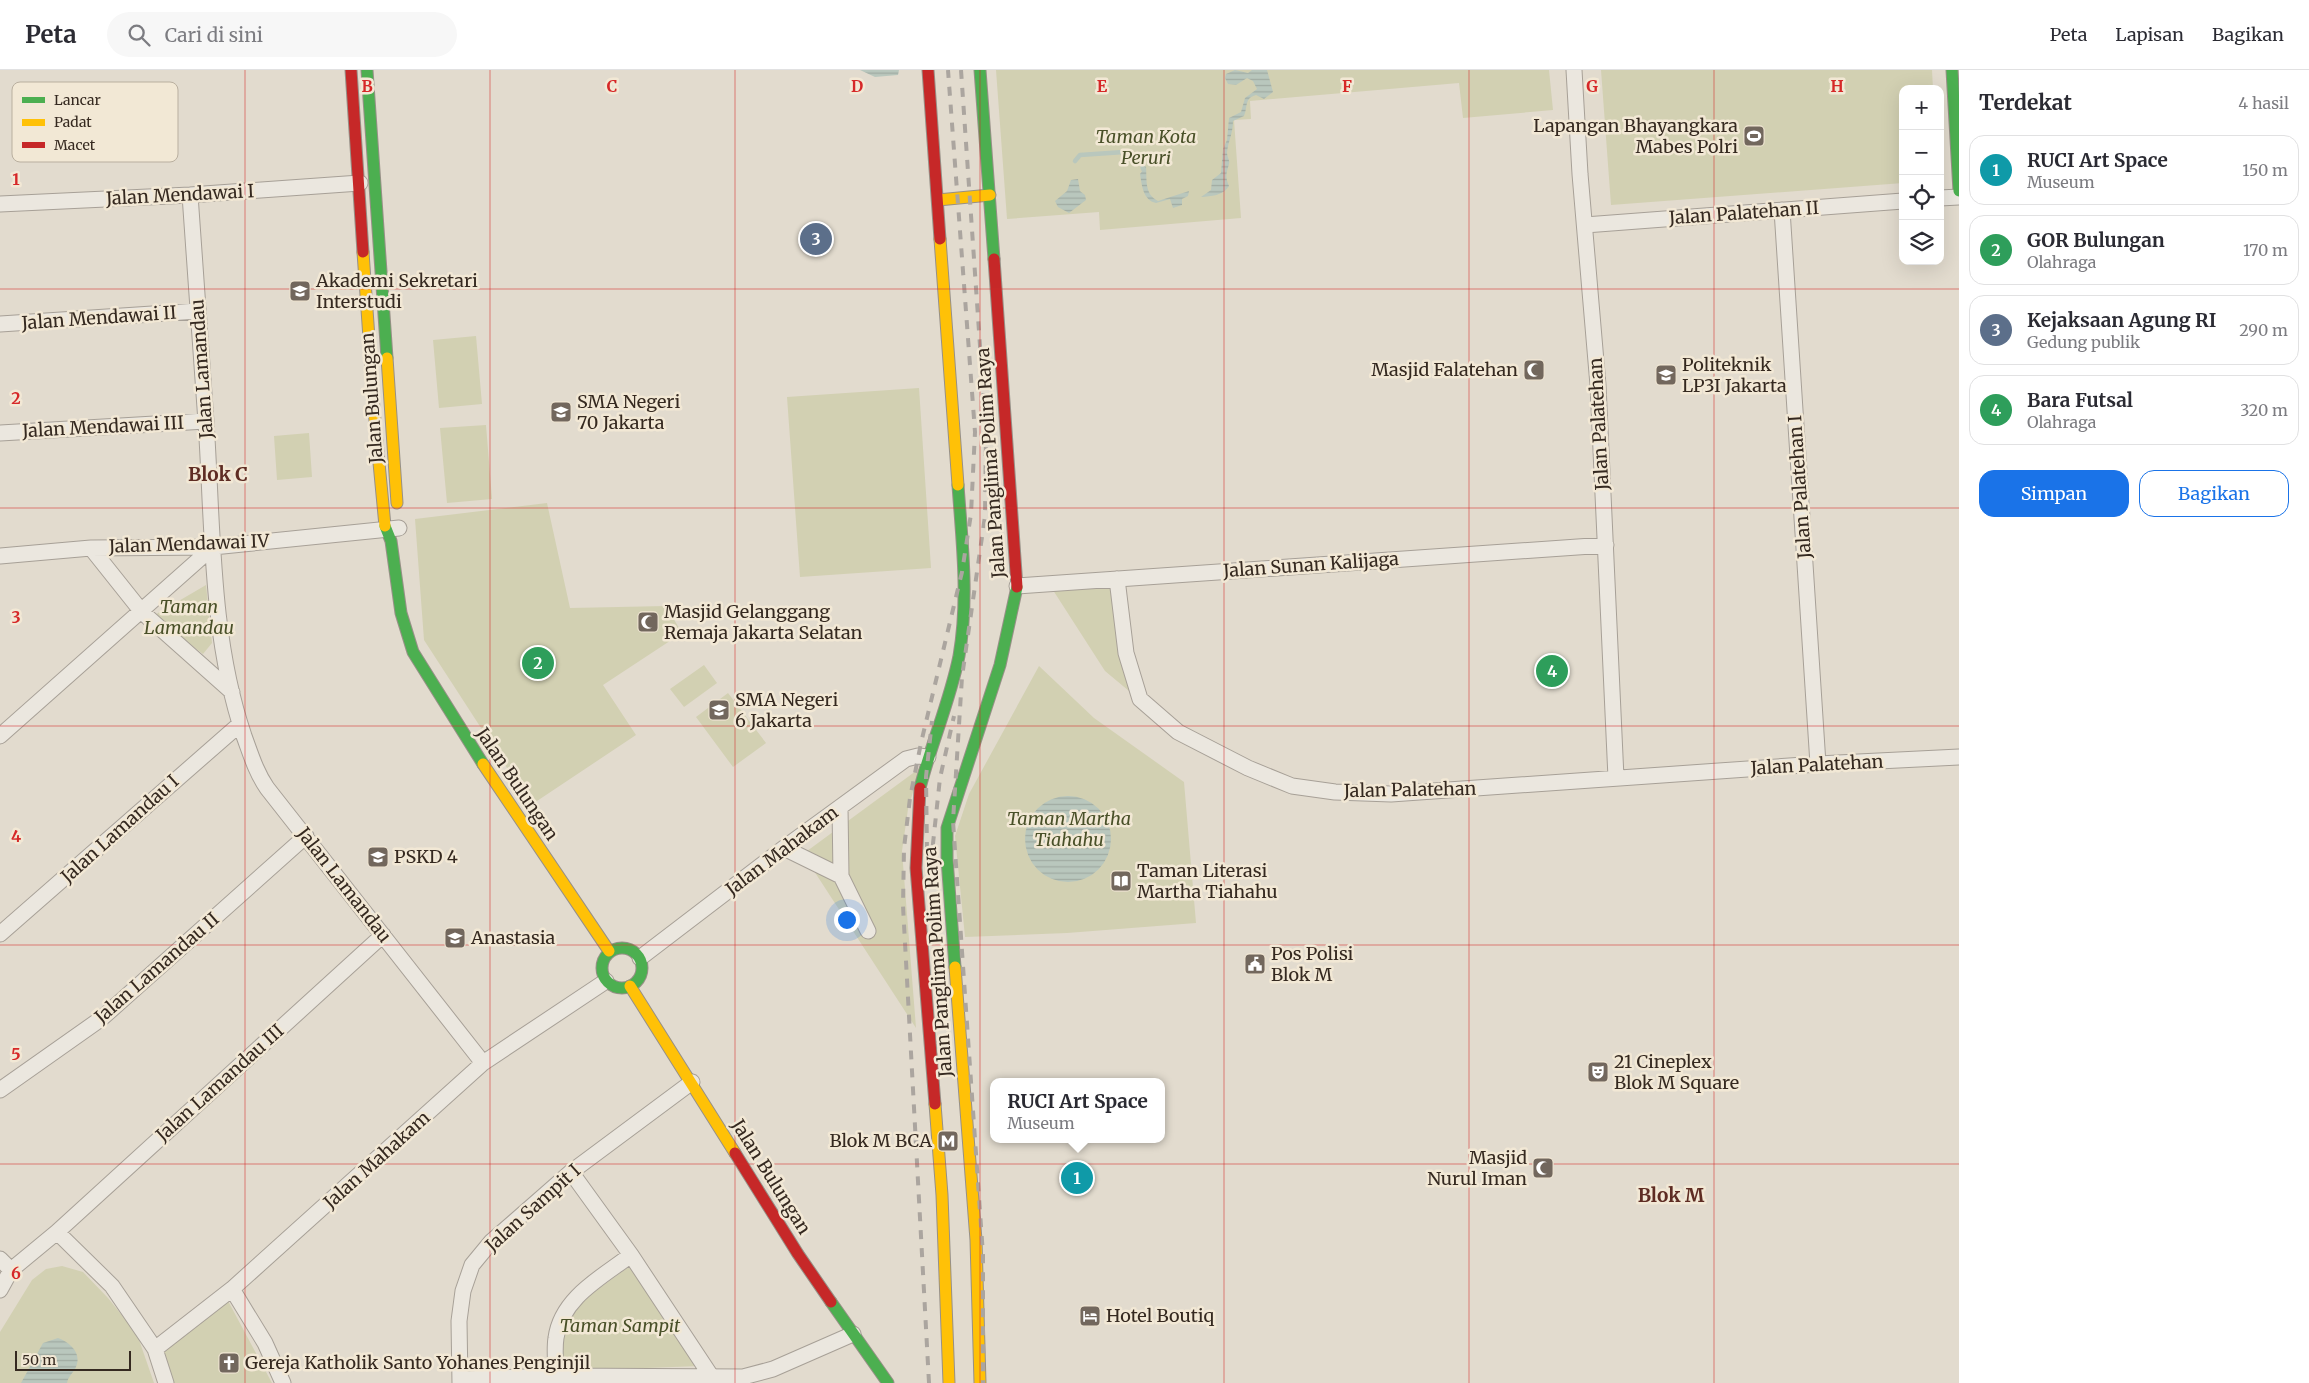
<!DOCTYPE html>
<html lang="id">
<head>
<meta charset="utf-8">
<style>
  :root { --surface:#fff; --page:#f7f7f7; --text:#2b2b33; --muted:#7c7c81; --line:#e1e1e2; --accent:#1a73e8 }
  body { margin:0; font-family:Merriweather,serif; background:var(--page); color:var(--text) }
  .controls { position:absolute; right:15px; top:15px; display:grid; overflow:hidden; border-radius:10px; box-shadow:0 5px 20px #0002 }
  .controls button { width:45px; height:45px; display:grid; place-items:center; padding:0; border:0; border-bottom:1px solid var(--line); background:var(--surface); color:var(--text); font:25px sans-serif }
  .scale { position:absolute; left:15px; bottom:12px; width:116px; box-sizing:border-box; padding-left:5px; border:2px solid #352920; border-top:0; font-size:14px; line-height:18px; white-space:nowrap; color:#352920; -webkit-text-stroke:4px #f2e8d5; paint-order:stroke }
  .you { position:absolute; left:846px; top:849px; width:18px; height:18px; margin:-12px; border:4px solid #fff; border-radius:50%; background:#1a73e8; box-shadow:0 0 0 8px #1a73e833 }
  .badge { display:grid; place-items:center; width:32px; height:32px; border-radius:50%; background:var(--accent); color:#fff; font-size:16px; font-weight:700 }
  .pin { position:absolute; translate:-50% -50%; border:2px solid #fff; box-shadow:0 1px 5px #0006 }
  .popup { position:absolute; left:990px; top:1008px; width:175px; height:65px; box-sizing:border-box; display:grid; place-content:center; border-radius:10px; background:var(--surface); filter:drop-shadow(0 1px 4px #0005); font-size:16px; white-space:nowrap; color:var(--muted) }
  .popup b { font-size:19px; color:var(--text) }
  .popup::after { content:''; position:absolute; left:50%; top:100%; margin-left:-10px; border:10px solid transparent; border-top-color:var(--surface) }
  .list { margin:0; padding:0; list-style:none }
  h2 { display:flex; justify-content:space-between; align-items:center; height:65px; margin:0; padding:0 20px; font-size:21px }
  h2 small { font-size:16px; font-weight:400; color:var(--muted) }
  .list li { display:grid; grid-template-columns:32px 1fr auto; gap:15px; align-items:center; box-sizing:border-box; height:70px; margin:0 10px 10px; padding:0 10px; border:1px solid var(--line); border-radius:15px }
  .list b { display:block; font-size:19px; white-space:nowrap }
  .list p { margin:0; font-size:16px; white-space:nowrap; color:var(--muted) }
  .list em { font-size:16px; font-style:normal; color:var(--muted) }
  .actions { display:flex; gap:10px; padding:15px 20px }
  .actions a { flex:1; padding:11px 0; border:1px solid var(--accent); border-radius:15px; text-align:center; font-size:18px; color:var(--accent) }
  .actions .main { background:var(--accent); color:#fff }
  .icon { flex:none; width:28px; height:28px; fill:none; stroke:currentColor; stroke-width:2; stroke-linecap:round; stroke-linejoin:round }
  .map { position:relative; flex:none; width:1959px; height:1313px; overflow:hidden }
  header { display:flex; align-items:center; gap:30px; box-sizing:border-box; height:70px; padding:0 25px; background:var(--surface); border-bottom:1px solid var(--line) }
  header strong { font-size:24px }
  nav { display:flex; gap:28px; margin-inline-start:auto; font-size:18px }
  .search { width:350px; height:45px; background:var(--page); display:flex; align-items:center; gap:12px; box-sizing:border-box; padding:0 18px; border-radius:28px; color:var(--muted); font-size:19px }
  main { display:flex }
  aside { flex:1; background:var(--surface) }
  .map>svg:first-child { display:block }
  .green { fill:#d2d0b2 }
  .water { fill:url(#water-rules) }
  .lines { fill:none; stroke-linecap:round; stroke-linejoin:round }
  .stream { stroke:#b9c7bd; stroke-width:4.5 }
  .street-casing { stroke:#a7a097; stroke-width:17 }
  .fast-casing { stroke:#979087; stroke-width:13 }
  .slow-casing { stroke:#979087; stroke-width:13 }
  .jam-casing { stroke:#979087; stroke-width:13 }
  .street { stroke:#ebe7df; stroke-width:15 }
  .fast { stroke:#4caf50; stroke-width:11 }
  .slow { stroke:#ffc107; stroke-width:11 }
  .jam { stroke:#c62828; stroke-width:11 }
  .rail { stroke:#aba59f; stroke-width:4; stroke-dasharray:9 9; stroke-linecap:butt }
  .grid { fill:none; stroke:#d62828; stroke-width:1; stroke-opacity:0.55 }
  .labels { text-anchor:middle; stroke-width:5; stroke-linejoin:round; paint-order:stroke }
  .poi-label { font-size:18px; fill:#352920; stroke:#f2e8d5; text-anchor:start }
  .park-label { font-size:18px; font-style:italic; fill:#495028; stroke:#f2e8d5 }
  .street-label { font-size:18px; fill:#352920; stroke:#f2e8d5 }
  .neighbourhood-label { font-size:19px; font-weight:bold; fill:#5e2c23; stroke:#f2e8d5 }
  .key { fill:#f2e8d5; stroke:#b9af9f; stroke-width:1 }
  .key-label { font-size:14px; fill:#352920 }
  .grid-label { font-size:16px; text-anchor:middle; font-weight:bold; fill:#d62828; stroke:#f2e8d5; stroke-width:5; stroke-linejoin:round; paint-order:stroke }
</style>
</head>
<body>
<header>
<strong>Peta</strong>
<div class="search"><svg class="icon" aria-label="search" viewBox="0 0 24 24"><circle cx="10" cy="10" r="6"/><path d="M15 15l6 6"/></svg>Cari di sini</div>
<nav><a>Peta</a><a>Lapisan</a><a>Bagikan</a></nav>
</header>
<main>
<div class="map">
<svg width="1959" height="1313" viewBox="0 0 1959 1313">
  <defs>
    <pattern id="water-rules" width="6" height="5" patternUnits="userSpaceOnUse" patternTransform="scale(1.25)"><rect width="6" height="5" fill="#b9c7bd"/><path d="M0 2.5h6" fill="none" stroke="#a0aba2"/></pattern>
  </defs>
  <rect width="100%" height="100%" fill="#e2dbce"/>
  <path class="green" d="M 996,0 L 1549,0 L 1553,40 L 1463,48 L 1459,13 L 1250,31 L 1251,49 L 1234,50 L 1241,148 L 1100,160 L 1099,142 L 1007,149 Z
    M 1601,0 L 1932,0 L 1933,19 L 1903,19 L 1903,113 L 1611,135 Z
    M 476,266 L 482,334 L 439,338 L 433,270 Z
    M 919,318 L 931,498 L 800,507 L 787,327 Z
    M 486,355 L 492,429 L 447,433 L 440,358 Z
    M 309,363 L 312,407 L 277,410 L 274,366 Z
    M 547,433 L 570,538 L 666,536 L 682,563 L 603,615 L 636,665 L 531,735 L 424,570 L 415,449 Z
    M 206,515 L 212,573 L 203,584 L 153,546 Z
    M 1123,515 L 1135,626 L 1105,601 L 1051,517 Z
    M 704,595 L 717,613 L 684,637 L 670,619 Z
    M 1039,596 L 1094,648 L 1184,712 L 1196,853 L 1067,863 L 965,867 L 955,766 L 969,724 Z
    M 728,623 L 766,673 L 733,697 L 696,647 Z
    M 920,698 L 908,739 L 902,781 L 916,958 L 803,784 Z
    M 62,1196 L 83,1202 L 108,1228 L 137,1264 L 154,1313 L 0,1313 L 0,1262 L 32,1210 L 46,1199 Z
    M 630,1196 L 700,1296 L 565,1301 L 561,1267 L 580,1232 Z
    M 227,1229 L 272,1313 L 169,1313 L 163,1277 Z"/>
  <path class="water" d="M 860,0 L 899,0 L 898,5 L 875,7 Z
    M 1235,0 L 1248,3 L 1252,0 L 1267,0 L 1273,22 L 1264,29 L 1256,25 C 1244,28 1248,37 1244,46 L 1233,51 C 1233,64 1228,71 1227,83 C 1227,87 1230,90 1229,94 C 1226,104 1225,107 1229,116 C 1223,126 1211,126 1201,127 L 1211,120 L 1212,110 L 1221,103 L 1223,79 L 1227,70 L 1229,48 L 1241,42 L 1245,28 L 1257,19 L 1253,11 L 1247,8 L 1236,15 L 1228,14 L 1225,8 L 1226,4 Z
    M 1146,96 C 1147,109 1144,124 1158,131 L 1189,121 L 1188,126 L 1182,129 L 1182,135 L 1173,138 L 1170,129 L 1156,133 C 1143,130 1142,116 1140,104 Z
    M 1078,109 L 1080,121 L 1085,125 L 1086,130 L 1069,143 L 1058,137 L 1055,131 L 1067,121 L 1071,110 Z
    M1025 769a43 43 0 1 1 86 0a43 43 0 1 1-86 0Z
    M 58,1268 C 71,1273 83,1284 75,1299 C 72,1304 68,1307 67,1313 L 21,1313 L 43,1273 Z"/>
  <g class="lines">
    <path class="stream" d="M 1141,87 L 1143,99
      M 1075,91 L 1080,85 L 1124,82"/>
    <g class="street-casing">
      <path id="street" d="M 1574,0 L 1580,104 L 1598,315 L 1616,708
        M 190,125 C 195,201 201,276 206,352 C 213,456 210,566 244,666 C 251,685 256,702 267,718 L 483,993
        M 1940,128 L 1959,127
        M 0,134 L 190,125 L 360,113
        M 1782,140 L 1818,694
        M 1585,155 L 1903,131
        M 0,254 L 198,241
        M 0,363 L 206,351
        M 91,478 L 142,542 L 232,622
        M 0,486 L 91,478 L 213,477 L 399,458
        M 1117,509 L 1126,583 L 1140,629 L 1178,662 L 1248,698 L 1292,716 L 1335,722 L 1391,724 L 1818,694 L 1959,687
        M 1017,516 L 1606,475
        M 0,666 L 213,477
        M 840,737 L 841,806 L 868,861
        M 784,778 L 841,806
        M 0,864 L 240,654
        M 640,888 L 784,778 L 906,689 L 918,686 L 928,687
        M 0,1020 L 102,948 L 306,766
        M 571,1102 L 631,1185 L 711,1306
        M 57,1162 L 383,865
        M 0,1189 L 11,1200
        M 232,1219 L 265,1273 L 283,1313
        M 0,1220 L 11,1200 L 57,1162 L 112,1216 L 155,1279 L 166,1313
        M 155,1279 L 232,1219 L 483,993 L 606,911
        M 556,1306 C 556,1294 554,1280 556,1268 C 561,1228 602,1207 631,1185
        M 460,1309 L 556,1306 L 743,1307 L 773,1299 L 853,1264
        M 460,1313 L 459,1251 L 463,1221 L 472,1195 L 491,1172 L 571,1102 L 692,1012"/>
    </g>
    <g class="fast-casing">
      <path id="fast" d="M 367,0 L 387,288
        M 980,0 L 994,189
        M 1952,0 L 1959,121
        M 385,456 L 391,471 L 401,543 L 413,582 L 483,694
        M 920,718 C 931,674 950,631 959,586 C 969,528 962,473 958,415
        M602 898a20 20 0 1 1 40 0a20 20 0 1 1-40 0Z
        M 955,897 L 947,789 L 947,758 L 1000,595 L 1017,517
        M 831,1232 L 888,1313"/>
    </g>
    <g class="slow-casing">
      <path id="slow" d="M 938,130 L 990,125
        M 940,169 L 958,415
        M 363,182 L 374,340 L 385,456
        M 387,288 L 397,433
        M 483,694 L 609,881
        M 955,897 L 976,1170 L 980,1313
        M 630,916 L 735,1083
        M 935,1034 L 942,1125 L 949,1313"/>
    </g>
    <g class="jam-casing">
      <path id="jam" d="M 351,0 L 363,182
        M 928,0 L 940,169
        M 994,189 L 1017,517
        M 920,718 L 916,798 L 935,1034
        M 735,1083 L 798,1184 L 831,1232"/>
    </g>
    <use href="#street" class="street"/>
    <use href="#fast" class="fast"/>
    <use href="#slow" class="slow"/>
    <use href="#jam" class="jam"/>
    <path class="rail" d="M 961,0 L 986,363 L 985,446 L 962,607 L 953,751 L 983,1185 L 983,1313
      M 927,781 L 926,707 L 932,651
      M 929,811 L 940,708 L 954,646
      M 929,1313 L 903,836 L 904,778 L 910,728 L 921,673 L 962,502 L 971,444 L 975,362 L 948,0"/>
  </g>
  <path class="grid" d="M 245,0 L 245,1313M 490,0 L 490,1313M 735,0 L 735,1313M 980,0 L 980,1313M 1224,0 L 1224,1313M 1469,0 L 1469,1313M 1714,0 L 1714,1313M 0,219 L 1959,219M 0,438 L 1959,438M 0,656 L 1959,656M 0,875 L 1959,875M 0,1094 L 1959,1094"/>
  <defs>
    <g id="stadium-square" transform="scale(1.125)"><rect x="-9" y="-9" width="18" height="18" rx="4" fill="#72675d" stroke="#f2e8d5"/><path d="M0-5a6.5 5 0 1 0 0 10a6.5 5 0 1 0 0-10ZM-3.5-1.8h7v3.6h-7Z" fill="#fff"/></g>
    <g id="university-square" transform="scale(1.125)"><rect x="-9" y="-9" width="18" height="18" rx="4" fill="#72675d" stroke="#f2e8d5"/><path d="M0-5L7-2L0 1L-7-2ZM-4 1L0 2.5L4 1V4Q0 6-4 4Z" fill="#fff"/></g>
    <g id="mosque-square" transform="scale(1.125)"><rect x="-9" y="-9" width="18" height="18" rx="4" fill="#72675d" stroke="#f2e8d5"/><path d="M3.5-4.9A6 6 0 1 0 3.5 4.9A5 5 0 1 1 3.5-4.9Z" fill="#fff"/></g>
    <g id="school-square" transform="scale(1.125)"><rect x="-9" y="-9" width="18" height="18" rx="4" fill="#72675d" stroke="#f2e8d5"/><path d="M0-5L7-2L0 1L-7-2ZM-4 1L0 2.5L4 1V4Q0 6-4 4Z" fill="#fff"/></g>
    <g id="library-square" transform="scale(1.125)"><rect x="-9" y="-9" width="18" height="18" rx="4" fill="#72675d" stroke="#f2e8d5"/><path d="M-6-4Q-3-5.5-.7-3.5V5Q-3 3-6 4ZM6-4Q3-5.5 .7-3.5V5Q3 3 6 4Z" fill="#fff"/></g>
    <g id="civic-square" transform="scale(1.125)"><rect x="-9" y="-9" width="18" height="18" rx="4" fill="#72675d" stroke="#f2e8d5"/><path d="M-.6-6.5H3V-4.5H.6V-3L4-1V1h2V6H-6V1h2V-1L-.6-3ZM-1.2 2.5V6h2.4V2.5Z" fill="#fff"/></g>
    <g id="theatre-square" transform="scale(1.125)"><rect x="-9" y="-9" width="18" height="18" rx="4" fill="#72675d" stroke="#f2e8d5"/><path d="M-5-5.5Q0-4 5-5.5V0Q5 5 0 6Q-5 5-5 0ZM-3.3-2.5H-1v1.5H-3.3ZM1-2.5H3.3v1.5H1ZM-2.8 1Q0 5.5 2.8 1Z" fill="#fff"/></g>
    <g id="metro-square" transform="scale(1.125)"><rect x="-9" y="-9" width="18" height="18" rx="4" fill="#72675d" stroke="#f2e8d5"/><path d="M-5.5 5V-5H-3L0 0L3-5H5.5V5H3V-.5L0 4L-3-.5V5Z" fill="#fff"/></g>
    <g id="hotel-square" transform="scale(1.125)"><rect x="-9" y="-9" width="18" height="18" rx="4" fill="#72675d" stroke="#f2e8d5"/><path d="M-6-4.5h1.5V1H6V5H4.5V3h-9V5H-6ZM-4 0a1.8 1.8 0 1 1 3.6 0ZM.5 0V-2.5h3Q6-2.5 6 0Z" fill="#fff"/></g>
    <g id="church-square" transform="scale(1.125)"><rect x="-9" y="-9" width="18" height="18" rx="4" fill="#72675d" stroke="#f2e8d5"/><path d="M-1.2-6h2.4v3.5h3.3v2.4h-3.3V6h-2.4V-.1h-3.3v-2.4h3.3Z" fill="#fff"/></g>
  </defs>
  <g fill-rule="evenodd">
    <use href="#stadium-square" x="1754" y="66"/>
    <use href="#university-square" x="300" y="221"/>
    <use href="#mosque-square" x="1534" y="300"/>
    <use href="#university-square" x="1666" y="305"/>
    <use href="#school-square" x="561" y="342"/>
    <use href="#mosque-square" x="648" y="552"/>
    <use href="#school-square" x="719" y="640"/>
    <use href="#school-square" x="378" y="787"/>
    <use href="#library-square" x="1121" y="811"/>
    <use href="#school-square" x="455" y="868"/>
    <use href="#civic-square" x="1255" y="894"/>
    <use href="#theatre-square" x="1598" y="1002"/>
    <use href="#metro-square" x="948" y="1071"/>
    <use href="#mosque-square" x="1543" y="1098"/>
    <use href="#hotel-square" x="1090" y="1246"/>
    <use href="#church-square" x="229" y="1293"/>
  </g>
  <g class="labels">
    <g class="poi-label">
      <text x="1738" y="62" text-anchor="end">Lapangan Bhayangkara<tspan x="1738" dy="21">Mabes Polri</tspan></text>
      <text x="316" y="217">Akademi Sekretari<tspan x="316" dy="21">Interstudi</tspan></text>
      <text x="1682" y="301">Politeknik<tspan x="1682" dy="21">LP3I Jakarta</tspan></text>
      <text x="1518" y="306" text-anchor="end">Masjid Falatehan</text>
      <text x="577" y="338">SMA Negeri<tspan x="577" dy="21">70 Jakarta</tspan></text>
      <text x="664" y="548">Masjid Gelanggang<tspan x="664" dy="21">Remaja Jakarta Selatan</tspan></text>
      <text x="735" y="636">SMA Negeri<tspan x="735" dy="21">6 Jakarta</tspan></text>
      <text x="394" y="793">PSKD 4</text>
      <text x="1137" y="807">Taman Literasi<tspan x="1137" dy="21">Martha Tiahahu</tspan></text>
      <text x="471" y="874">Anastasia</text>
      <text x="1271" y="890">Pos Polisi<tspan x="1271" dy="21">Blok M</tspan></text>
      <text x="1614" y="998">21 Cineplex<tspan x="1614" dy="21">Blok M Square</tspan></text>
      <text x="932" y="1077" text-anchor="end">Blok M BCA</text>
      <text x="1527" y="1094" text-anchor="end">Masjid<tspan x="1527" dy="21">Nurul Iman</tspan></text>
      <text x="1106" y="1252">Hotel Boutiq</text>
      <text x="245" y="1299">Gereja Katholik Santo Yohanes Penginjil</text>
    </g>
    <g class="park-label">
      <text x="1146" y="73">Taman Kota<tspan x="1146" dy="21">Peruri</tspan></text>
      <text x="189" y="543">Taman<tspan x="189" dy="21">Lamandau</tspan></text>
      <text x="1069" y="755">Taman Martha<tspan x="1069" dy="21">Tiahahu</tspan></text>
      <text x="620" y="1262">Taman Sampit</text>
    </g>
    <g class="street-label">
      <text transform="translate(180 125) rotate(-3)" y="6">Jalan Mendawai I</text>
      <text transform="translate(1744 143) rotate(-4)" y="6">Jalan Palatehan II</text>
      <text transform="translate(99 248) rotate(-4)" y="6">Jalan Mendawai II</text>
      <text transform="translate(202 299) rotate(-94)" y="6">Jalan Lamandau</text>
      <text transform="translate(372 328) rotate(-94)" y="6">Jalan Bulungan</text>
      <text transform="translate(1599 354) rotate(-93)" y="6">Jalan Palatehan</text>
      <text transform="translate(103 357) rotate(-3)" y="6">Jalan Mendawai III</text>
      <text transform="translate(991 393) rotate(-94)" y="6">Jalan Panglima Polim Raya</text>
      <text transform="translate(1800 417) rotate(-94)" y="6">Jalan Palatehan I</text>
      <text transform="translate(189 474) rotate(-2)" y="6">Jalan Mendawai IV</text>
      <text transform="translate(1311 495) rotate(-4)" y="6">Jalan Sunan Kalijaga</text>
      <text transform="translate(1817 695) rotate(-3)" y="6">Jalan Palatehan</text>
      <text transform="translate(517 714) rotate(56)" y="6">Jalan Bulungan</text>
      <text transform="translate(1410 720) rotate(-1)" y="6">Jalan Palatehan</text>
      <text transform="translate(120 759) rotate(-42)" y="6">Jalan Lamandau I</text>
      <text transform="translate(782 781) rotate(-37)" y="6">Jalan Mahakam</text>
      <text transform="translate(344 815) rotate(52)" y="6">Jalan Lamandau</text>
      <text transform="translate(938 892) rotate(-94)" y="6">Jalan Panglima Polim Raya</text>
      <text transform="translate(157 898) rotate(-41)" y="6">Jalan Lamandau II</text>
      <text transform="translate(220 1013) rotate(-42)" y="6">Jalan Lamandau III</text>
      <text transform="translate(377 1090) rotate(-42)" y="6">Jalan Mahakam</text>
      <text transform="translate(771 1107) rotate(58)" y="6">Jalan Bulungan</text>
      <text transform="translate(533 1138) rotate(-42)" y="6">Jalan Sampit I</text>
    </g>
    <g class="neighbourhood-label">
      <text x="218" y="411">Blok C</text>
      <text x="1671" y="1132">Blok M</text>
    </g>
  </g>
  <rect x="12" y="12" width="166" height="80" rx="8" class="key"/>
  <rect x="22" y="27" width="23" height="6" fill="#4caf50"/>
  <rect x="22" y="49" width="23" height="7" fill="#ffc107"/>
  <rect x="22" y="72" width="23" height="6" fill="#c62828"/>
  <g class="key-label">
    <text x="54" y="35">Lancar</text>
    <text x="54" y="57">Padat</text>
    <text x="54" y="80">Macet</text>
  </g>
  <g class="grid-label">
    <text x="367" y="22">B</text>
    <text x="612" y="22">C</text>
    <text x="857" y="22">D</text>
    <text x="1102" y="22">E</text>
    <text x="1347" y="22">F</text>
    <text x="1592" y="22">G</text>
    <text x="1837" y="22">H</text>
    <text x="16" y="115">1</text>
    <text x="16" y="334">2</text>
    <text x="16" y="553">3</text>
    <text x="16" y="772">4</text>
    <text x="16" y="990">5</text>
    <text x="16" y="1209">6</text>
  </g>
</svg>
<div class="controls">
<button>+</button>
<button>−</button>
<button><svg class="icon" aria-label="locate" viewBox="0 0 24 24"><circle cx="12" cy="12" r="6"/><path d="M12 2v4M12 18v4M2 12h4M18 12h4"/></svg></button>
<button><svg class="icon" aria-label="layers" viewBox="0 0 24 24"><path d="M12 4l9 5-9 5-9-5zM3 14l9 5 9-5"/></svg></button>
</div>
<div class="scale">50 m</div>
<div class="you"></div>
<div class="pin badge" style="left:1077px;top:1108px;background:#0f9aa8">1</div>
<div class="popup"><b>RUCI Art Space</b>Museum</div>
<div class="pin badge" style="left:538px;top:593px;background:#2e9e5b">2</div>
<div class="pin badge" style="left:816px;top:169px;background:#5c6f8a">3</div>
<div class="pin badge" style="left:1552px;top:601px;background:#2e9e5b">4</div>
</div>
<aside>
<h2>Terdekat<small>4 hasil</small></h2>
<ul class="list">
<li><span class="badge" style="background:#0f9aa8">1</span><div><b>RUCI Art Space</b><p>Museum</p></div><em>150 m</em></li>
<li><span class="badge" style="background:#2e9e5b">2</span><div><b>GOR Bulungan</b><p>Olahraga</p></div><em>170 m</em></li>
<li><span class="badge" style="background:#5c6f8a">3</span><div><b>Kejaksaan Agung RI</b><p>Gedung publik</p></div><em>290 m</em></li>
<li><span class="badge" style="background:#2e9e5b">4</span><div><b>Bara Futsal</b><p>Olahraga</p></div><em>320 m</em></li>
</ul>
<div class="actions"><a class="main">Simpan</a><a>Bagikan</a></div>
</aside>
</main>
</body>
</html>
